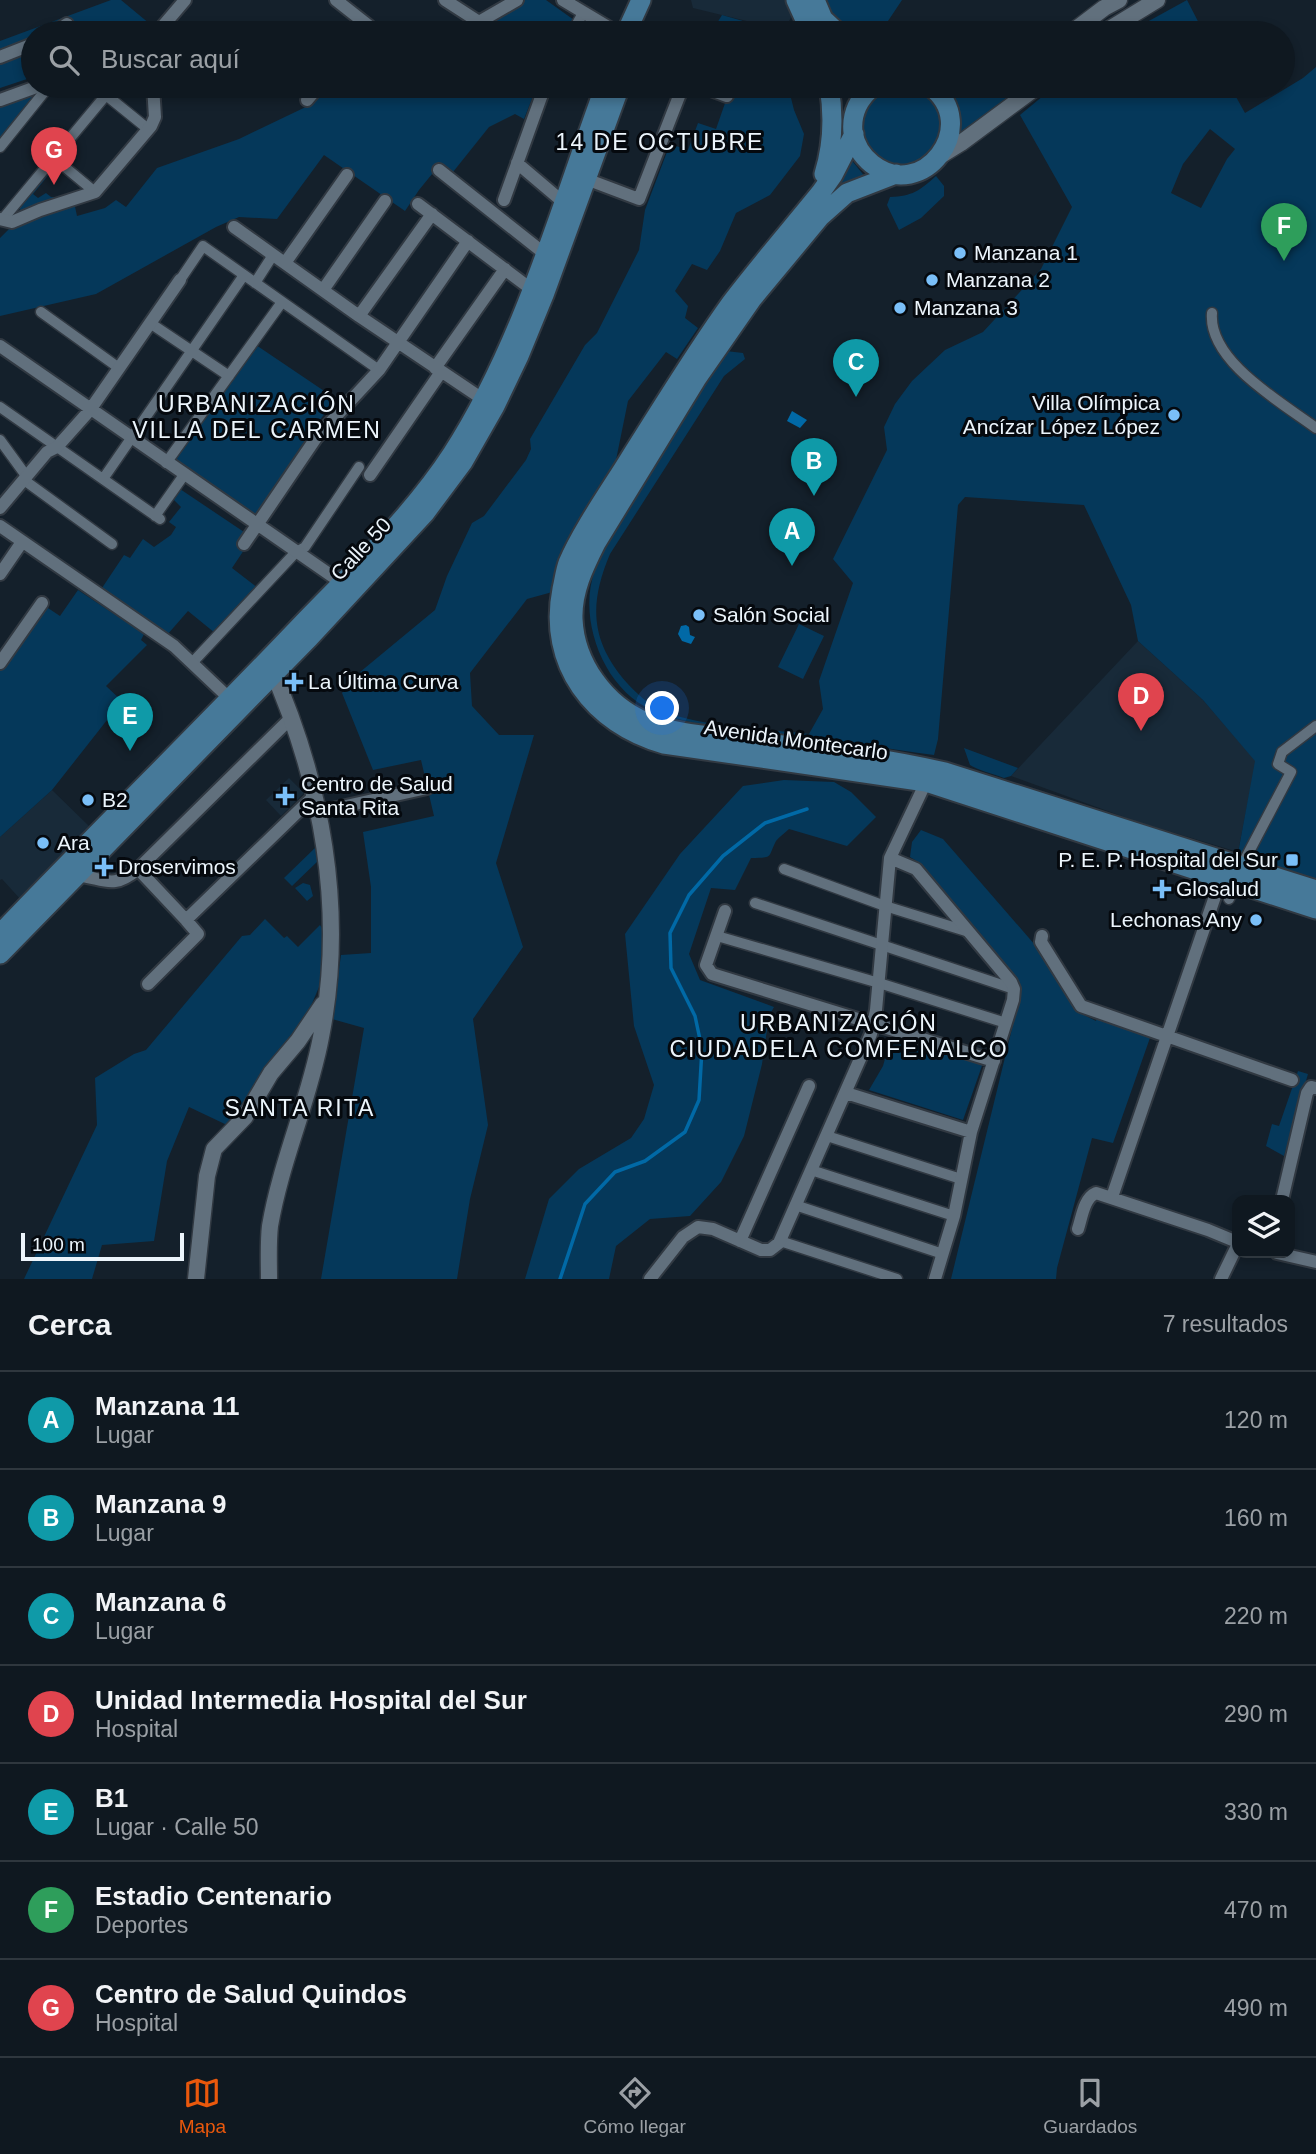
<!DOCTYPE html>
<html lang="es">
<head>
<meta charset="utf-8">
<style>
  :root { --surface:#0f1820; --page:#182129; --text:#f1f3f6; --muted:#9ba0a5; --line:#2f373e; --accent:#ea580c }
  body { margin:0; font-family:Helvetica,sans-serif; background:var(--page); color:var(--text) }
  .controls { position:absolute; right:21px; bottom:21px; display:grid; overflow:hidden; border-radius:14px; box-shadow:0 4px 10px #0003 }
  .controls button { width:63px; height:63px; display:grid; place-items:center; padding:0; border:0; border-bottom:2px solid var(--line); background:var(--surface); color:var(--text); font:35px sans-serif }
  .scale { position:absolute; left:21px; bottom:18px; width:163px; box-sizing:border-box; padding-left:7px; border:4px solid #ecf5fc; border-top:0; font-size:19px; line-height:24px; white-space:nowrap; color:#ecf5fc; -webkit-text-stroke:5px #05090e; paint-order:stroke }
  .you { position:absolute; left:663px; top:709px; width:24px; height:24px; margin:-18px; border:5px solid #fff; border-radius:50%; background:#1a73e8; box-shadow:0 0 0 10px #1a73e833 }
  .badge { display:grid; place-items:center; width:46px; height:46px; border-radius:50%; background:var(--accent); color:#fff; font-size:23px; font-weight:700 }
  .pin { position:absolute; translate:-50% -58px; filter:drop-shadow(0 2px 4px #0008) }
  .pin::after { content:''; position:absolute; top:37px; width:24px; height:21px; background:inherit; clip-path:polygon(0 0,100% 0,50% 100%) }
  .list { margin:0; padding:0; list-style:none }
  h2 { display:flex; justify-content:space-between; align-items:center; height:91px; margin:0; padding:0 28px; font-size:30px }
  h2 small { font-size:23px; font-weight:400; color:var(--muted) }
  .list li { display:grid; grid-template-columns:46px 1fr auto; gap:21px; align-items:center; box-sizing:border-box; height:98px; padding:0 28px; border-top:2px solid var(--line) }
  .list b { display:block; font-size:26px; white-space:nowrap }
  .list p { margin:0; font-size:23px; white-space:nowrap; color:var(--muted) }
  .list em { font-size:23px; font-style:normal; color:var(--muted) }
  .icon { flex:none; width:38px; height:38px; fill:none; stroke:currentColor; stroke-width:2; stroke-linecap:round; stroke-linejoin:round }
  .map { position:relative; flex:none; width:1316px; height:1279px; overflow:hidden }
  .search { position:absolute; background:var(--surface); box-shadow:0 4px 10px #0003; left:21px; right:21px; top:21px; height:77px; display:flex; align-items:center; gap:18px; box-sizing:border-box; padding:0 24px; border-radius:38px; color:var(--muted); font-size:26px }
  .sheet { height:777px; background:var(--surface) }
  nav { display:flex; justify-content:space-around; align-items:center; box-sizing:border-box; height:98px; border-top:2px solid var(--line); background:var(--surface); font-size:19px; color:var(--muted) }
  nav a { display:grid; justify-items:center; gap:4px }
  nav .on { color:var(--accent) }
  .map>svg:first-child { display:block }
  .built { fill:#182a39 }
  .green { fill:#05385a; fill-rule:evenodd }
  .water { fill:#0169a6 }
  .lines { fill:none; stroke-linecap:round; stroke-linejoin:round }
  .stream { stroke:#0169a6; stroke-width:3.5 }
  .pedestrian-casing { stroke:#313942; stroke-width:13 }
  .minor-casing { stroke:#313942; stroke-width:16 }
  .tertiary-casing { stroke:#313942; stroke-width:19 }
  .secondary-casing { stroke:#313942; stroke-width:23 }
  .pedestrian { stroke:#61707d; stroke-width:10 }
  .minor { stroke:#61707d; stroke-width:12 }
  .tertiary { stroke:#61707d; stroke-width:16 }
  .secondary { stroke:#467999; stroke-width:19 }
  .poi-dot { fill:#7abff8; stroke:#05090e; stroke-width:2.5 }
  .labels { text-anchor:middle; stroke-width:6; stroke-linejoin:round; paint-order:stroke }
  .poi-label { font-size:21px; fill:#ecf5fc; stroke:#05090e; text-anchor:start }
  .street-label { font-size:21px; fill:#ecf5fc; stroke:#05090e }
  .neighbourhood-label { font-size:23px; letter-spacing:2px; fill:#ecf5fc; stroke:#05090e }
</style>
</head>
<body>
<div class="map">
<svg width="1316" height="1279" viewBox="0 0 1316 1279">
  <rect width="100%" height="100%" fill="#14202b"/>
  <path class="built" d="M 691,0 L 790,0 L 794,12 L 788,23 L 759,24 L 693,8 Z
    M 1138,641 L 1203,700 L 1256,761 L 1238,852 L 1135,821 L 1011,776 Z
    M 289,778 L 304,793 L 281,816 L 266,800 Z
    M 52,790 L 92,829 L 22,901 L 2,879 L 0,880 L 0,837 Z"/>
  <path class="green" d="M 111,0 L 121,0 L 150,24 L 146,33 L 33,33 L 33,77 L 0,88 L 0,41 Z
    M 522,0 L 546,0 L 574,20 L 567,33 L 478,33 L 486,21 Z
    M 823,0 L 902,0 L 880,33 L 849,33 C 836,25 830,14 823,0 Z
    M 1187,0 L 1204,33 L 1127,33 Z
    M 722,15 L 743,21 L 743,33 L 711,33 Z
    M 1316,67 L 1316,890 L 1236,864 L 1255,761 L 1203,700 L 1138,641 L 1131,605 L 1084,505 L 965,497 L 958,505 L 938,739 L 934,755 C 889,749 844,741 798,736 C 751,730 696,729 652,710 C 603,689 577,618 595,570 C 604,547 620,526 632,505 C 662,453 694,402 726,351 L 743,353 L 745,359 L 724,376 L 610,554 C 589,604 590,641 627,683 C 636,693 648,704 661,710 C 698,727 767,729 809,734 L 823,709 L 819,681 L 853,583 L 833,559 L 887,450 L 884,427 L 895,404 L 912,381 L 945,350 L 983,332 L 1041,269 L 1072,207 L 1020,115 L 1055,86 L 1230,86 L 1245,113 L 1303,78 ZM 1210,129 L 1235,149 L 1227,159 L 1201,208 L 1171,193 L 1183,164 Z
    M862 125a40 40 0 1 1 80 0a40 40 0 1 1-80 0Z
    M 327,86 L 367,86 L 374,91 L 378,86 L 537,86 L 524,119 L 515,114 L 489,127 L 453,172 L 441,163 L 419,190 L 405,211 L 324,155 L 277,219 L 239,217 L 216,227 L 96,294 L 0,316 L 0,238 L 12,226 L 74,202 L 77,216 L 105,208 L 116,200 L 126,207 L 157,168 L 239,139 L 312,104 Z
    M 731,86 L 788,86 L 794,110 L 804,134 L 800,156 L 770,195 L 736,213 L 720,251 L 707,270 L 692,264 L 675,291 L 688,306 L 685,318 L 698,328 L 677,359 L 666,352 L 628,401 L 616,460 L 564,557 L 556,591 L 527,599 L 470,673 L 472,706 L 499,735 L 534,735 L 496,863 L 523,947 L 473,1019 L 488,1125 L 470,1199 L 457,1279 L 321,1279 L 364,1028 L 332,1019 L 341,955 L 371,953 L 371,887 L 363,832 L 434,816 L 421,760 L 373,770 L 342,693 L 354,677 L 435,610 L 447,576 L 472,523 L 484,516 L 526,460 L 531,449 L 530,439 L 585,345 L 597,333 L 639,250 L 645,210 L 670,144 L 688,150 L 698,123 L 716,129 Z
    M 1012,86 L 1022,86 L 959,137 L 959,123 L 951,93 L 986,93 Z
    M 40,92 L 0,145 L 0,106 Z
    M 849,157 L 866,178 L 812,218 Z
    M 55,162 L 73,177 L 71,179 L 56,166 L 33,194 L 38,198 L 46,193 L 51,197 L 60,197 L 23,212 L 17,207 Z
    M 936,176 L 944,186 L 944,196 L 921,218 L 899,230 L 887,205 L 890,197 C 913,196 919,191 936,176 Z
    M 256,345 L 336,399 L 309,434 L 256,515 L 175,460 Z
    M 180,489 L 244,532 L 236,543 L 244,550 L 232,568 L 258,588 L 215,633 L 188,611 L 167,635 L 102,588 L 124,555 L 130,558 L 143,539 L 154,547 L 171,535 L 176,527 L 169,522 L 181,507 L 173,499 Z
    M 78,590 L 144,634 L 141,640 L 147,645 L 106,686 L 122,701 L 52,790 L 0,837 L 0,670 L 45,606 L 60,616 Z
    M 799,624 L 824,636 L 803,679 L 778,667 Z
    M 964,748 L 1018,768 L 1011,776 L 1004,778 C 994,774 977,770 970,765 Z
    M 784,780 L 834,782 L 851,792 L 876,817 L 847,846 L 789,829 C 785,833 779,837 776,841 C 767,859 774,857 751,858 L 735,890 L 711,888 L 689,954 L 700,980 L 774,1007 L 769,1016 L 762,1064 L 744,1136 L 721,1182 L 690,1216 L 650,1219 L 616,1246 L 609,1279 L 525,1279 L 549,1199 L 579,1169 L 631,1138 L 644,1119 L 654,1085 L 634,1026 L 625,934 L 680,854 L 743,786 Z
    M 921,830 L 943,839 L 1035,945 L 1078,1012 L 1096,1021 L 1097,1015 L 1151,1035 L 1113,1143 L 1092,1138 L 1057,1268 L 1056,1279 L 951,1279 L 1019,1000 L 1016,978 L 920,863 L 910,857 L 912,842 Z
    M 317,846 L 319,860 L 292,886 L 284,878 Z
    M 303,883 L 310,885 L 313,896 L 307,901 L 295,888 Z
    M 265,919 L 284,938 L 287,936 L 298,947 L 320,925 L 326,935 L 319,987 L 308,1013 L 294,1038 L 241,1111 L 227,1125 L 189,1107 L 167,1161 L 154,1241 L 102,1245 L 92,1279 L 24,1279 L 97,1125 L 95,1078 L 134,1054 L 146,1050 L 242,936 L 250,935 Z
    M 892,1034 L 984,1060 L 963,1120 L 869,1090 L 883,1066 Z
    M 1298,1071 L 1308,1074 L 1284,1156 L 1266,1146 L 1272,1124 L 1279,1126 Z"/>
  <path class="water" d="M 792,411 L 807,420 L 800,428 L 787,421 Z
    M 686,625 L 689,627 L 690,635 L 695,637 L 691,644 L 682,641 L 678,634 L 681,626 Z"/>
  <g class="lines">
    <path class="stream" d="M 560,1279 L 585,1204 L 615,1172 L 645,1161 L 685,1132 L 699,1100 L 702,1049 L 695,1016 L 671,968 L 670,933 L 689,895 L 723,856 L 765,823 L 807,809"/>
    <g class="pedestrian-casing">
      <path id="pedestrian" d="M 572,33 L 583,13
        M 0,147 L 49,86
        M 54,158 L 95,192
        M 2,220 L 106,95 L 148,129
        M 180,280 L 203,246 L 379,370
        M 255,283 L 273,255
        M 41,312 L 119,368
        M 1212,313 C 1208,361 1281,402 1316,428
        M 150,323 L 229,376
        M 0,407 L 160,519
        M 0,440 L 27,477
        M 166,463 L 282,302
        M 103,479 L 244,275
        M 24,480 L 112,544
        M 155,516 L 184,475
        M 192,663 L 296,552 L 305,547 L 359,467
        M 1241,867 L 1291,772 L 1278,764 L 1282,752 L 1316,726
        M 784,869 L 885,906 L 969,932
        M 1229,899 L 1236,881
        M 755,903 L 1014,989
        M 717,936 L 879,983 L 1006,1023
        M 827,1136 L 961,1179
        M 811,1170 L 954,1216
        M 795,1205 L 943,1254
        M 780,1241 L 897,1279"/>
    </g>
    <g class="minor-casing">
      <path id="minor" d="M 336,0 L 369,26 L 363,33
        M 445,0 L 479,22 L 517,0
        M 563,0 L 618,33
        M 53,33 L 67,24
        M 157,33 L 185,0
        M 0,57 L 33,44
        M 700,86 L 727,96
        M 0,100 L 39,86
        M 307,100 L 319,86
        M 517,163 L 563,202
        M 439,170 L 545,254
        M 586,179 L 639,199 L 683,86
        M 504,200 L 545,86
        M 418,204 L 531,289
        M 0,219 L 12,222 L 40,210 L 95,192 L 151,126 L 155,117 L 153,86
        M 234,227 L 359,316 L 487,402
        M 285,263 L 347,175
        M 323,290 L 385,201
        M 359,316 L 432,214
        M 0,346 L 342,583
        M 435,368 L 505,269
        M 370,475 L 441,372
        M 0,508 L 47,452 L 57,447 L 90,410 L 180,280
        M 0,526 L 174,646 L 230,699
        M 244,544 L 316,438 L 379,370 L 468,241
        M 0,574 L 22,542
        M 0,663 L 42,603
        M 319,812 L 427,788
        M 890,858 L 916,869 L 1011,982 L 1014,989 L 1013,1000 L 971,1132 L 954,1216 L 935,1279
        M 138,869 L 186,920 L 314,796
        M 77,875 C 106,879 112,890 138,869 L 292,717
        M 725,911 L 706,965 L 712,974 L 994,1061
        M 1042,936 L 1041,942 L 1081,1006 L 1292,1080
        M 148,984 L 198,934 L 186,920
        M 846,1093 L 971,1132
        M 1112,1197 L 1223,873
        M 1282,1200 L 1307,1093 L 1311,1087 L 1316,1088
        M 1078,1229 C 1082,1217 1084,1198 1096,1193 L 1208,1230 L 1237,1242
        M 740,1241 L 809,1086
        M 1277,1253 L 1316,1262
        M 650,1279 L 683,1237 L 698,1227 L 713,1229 L 761,1250 L 770,1250 L 779,1243 L 871,1034 L 876,1010 L 890,858 L 926,782
        M 1221,1279 L 1237,1246"/>
    </g>
    <g class="tertiary-casing">
      <path id="tertiary" d="M 1071,33 L 1104,8 L 1119,0
        M 1103,33 L 1157,0
        M 962,86 L 968,86
        M 940,156 L 961,143 L 1038,86
        M 196,1279 L 207,1176 L 214,1149 L 245,1117 L 271,1073 L 298,1041 L 323,1004
        M 269,1279 C 269,1262 268,1243 270,1226 C 281,1161 309,1101 321,1037 C 346,910 322,782 270,665"/>
    </g>
    <g class="secondary-casing">
      <path id="secondary" d="M 796,0 L 811,33
        M 815,0 L 823,19 L 838,33
        M 626,33 L 641,0
        M 874,86 C 859,97 851,114 853,132 C 855,145 862,156 872,164 C 922,204 983,125 930,86
        M 854,134 L 833,175 L 821,192 C 791,229 760,265 731,303 C 695,353 663,406 630,458 C 611,489 582,530 568,563 C 565,571 564,581 562,589 C 547,664 593,724 664,744 L 926,782 L 1316,909
        M 824,174 C 833,145 834,116 829,86
        M 896,174 L 847,193 L 820,217 L 752,299 L 697,378 L 596,543 C 584,567 572,591 573,619 C 575,663 605,705 646,722 C 672,734 716,736 745,740 C 812,749 879,757 945,772 L 1316,890
        M 0,934 C 99,830 202,729 301,625 C 353,571 411,517 452,454 C 523,344 560,208 605,86
        M 0,954 L 310,637 L 425,513 L 463,462 L 495,406 L 519,356 L 544,295 L 620,86"/>
    </g>
    <use href="#pedestrian" class="pedestrian"/>
    <use href="#minor" class="minor"/>
    <use href="#tertiary" class="tertiary"/>
    <use href="#secondary" class="secondary"/>
  </g>
  <g class="poi-dot">
    <circle cx="960" cy="253" r="7"/>
    <circle cx="932" cy="280" r="7"/>
    <circle cx="900" cy="308" r="7"/>
    <circle cx="1174" cy="415" r="7"/>
    <circle cx="699" cy="615" r="7"/>
    <path d="M290.5 671.5h7v7h7v7h-7v7h-7v-7h-7v-7h7z"/>
    <path d="M281.5 785.5h7v7h7v7h-7v7h-7v-7h-7v-7h7z"/>
    <circle cx="88" cy="800" r="7"/>
    <circle cx="43" cy="843" r="7"/>
    <rect x="1285" y="853" width="14" height="14" rx="3.5"/>
    <path d="M100.5 856.5h7v7h7v7h-7v7h-7v-7h-7v-7h7z"/>
    <path d="M1158.5 878.5h7v7h7v7h-7v7h-7v-7h-7v-7h7z"/>
    <circle cx="1256" cy="920" r="7"/>
  </g>
  <g class="labels">
    <g class="poi-label">
      <text x="974" y="260">Manzana 1</text>
      <text x="946" y="287">Manzana 2</text>
      <text x="914" y="315">Manzana 3</text>
      <text x="1160" y="410" text-anchor="end">Villa Olímpica<tspan x="1160" dy="24">Ancízar López López</tspan></text>
      <text x="713" y="622">Salón Social</text>
      <text x="308" y="689">La Última Curva</text>
      <text x="301" y="791">Centro de Salud<tspan x="301" dy="24">Santa Rita</tspan></text>
      <text x="102" y="807">B2</text>
      <text x="57" y="850">Ara</text>
      <text x="1278" y="867" text-anchor="end">P. E. P. Hospital del Sur</text>
      <text x="118" y="874">Droservimos</text>
      <text x="1176" y="896">Glosalud</text>
      <text x="1242" y="927" text-anchor="end">Lechonas Any</text>
    </g>
    <g class="street-label">
      <text transform="translate(361 549) rotate(-47)" y="7">Calle 50</text>
      <text transform="translate(796 740) rotate(8)" y="7">Avenida Montecarlo</text>
    </g>
    <g class="neighbourhood-label">
      <text x="660" y="150">14 DE OCTUBRE</text>
      <text x="257" y="412">URBANIZACIÓN<tspan x="257" dy="26">VILLA DEL CARMEN</tspan></text>
      <text x="839" y="1031">URBANIZACIÓN<tspan x="839" dy="26">CIUDADELA COMFENALCO</tspan></text>
      <text x="300" y="1116">SANTA RITA</text>
    </g>
  </g>
</svg>
<div class="controls">
<button><svg class="icon" aria-label="layers" viewBox="0 0 24 24"><path d="M12 4l9 5-9 5-9-5zM3 14l9 5 9-5"/></svg></button>
</div>
<div class="scale">100 m</div>
<div class="you"></div>
<div class="pin badge" style="left:792px;top:566px;background:#0f9aa8">A</div>
<div class="pin badge" style="left:814px;top:496px;background:#0f9aa8">B</div>
<div class="pin badge" style="left:856px;top:397px;background:#0f9aa8">C</div>
<div class="pin badge" style="left:1141px;top:731px;background:#e0444e">D</div>
<div class="pin badge" style="left:130px;top:751px;background:#0f9aa8">E</div>
<div class="pin badge" style="left:1284px;top:261px;background:#2e9e5b">F</div>
<div class="pin badge" style="left:54px;top:185px;background:#e0444e">G</div>
<div class="search"><svg class="icon" aria-label="search" viewBox="0 0 24 24"><circle cx="10" cy="10" r="6"/><path d="M15 15l6 6"/></svg>Buscar aquí</div>
</div>
<section class="sheet">
<h2>Cerca<small>7 resultados</small></h2>
<ul class="list">
<li><span class="badge" style="background:#0f9aa8">A</span><div><b>Manzana 11</b><p>Lugar</p></div><em>120 m</em></li>
<li><span class="badge" style="background:#0f9aa8">B</span><div><b>Manzana 9</b><p>Lugar</p></div><em>160 m</em></li>
<li><span class="badge" style="background:#0f9aa8">C</span><div><b>Manzana 6</b><p>Lugar</p></div><em>220 m</em></li>
<li><span class="badge" style="background:#e0444e">D</span><div><b>Unidad Intermedia Hospital del Sur</b><p>Hospital</p></div><em>290 m</em></li>
<li><span class="badge" style="background:#0f9aa8">E</span><div><b>B1</b><p>Lugar · Calle 50</p></div><em>330 m</em></li>
<li><span class="badge" style="background:#2e9e5b">F</span><div><b>Estadio Centenario</b><p>Deportes</p></div><em>470 m</em></li>
<li><span class="badge" style="background:#e0444e">G</span><div><b>Centro de Salud Quindos</b><p>Hospital</p></div><em>490 m</em></li>
</ul>
</section>
<nav>
<a class="on"><svg class="icon" aria-label="map" viewBox="0 0 24 24"><path d="M3 6l6-2 6 2 6-2v14l-6 2-6-2-6 2zM9 4v14M15 6v14"/></svg>Mapa</a>
<a><svg class="icon" aria-label="directions" viewBox="0 0 24 24"><path d="M12 3l9 9-9 9-9-9zM9 14v-3h6M13 9l2 2-2 2"/></svg>Cómo llegar</a>
<a><svg class="icon" aria-label="saved" viewBox="0 0 24 24"><path d="M7 4h10v16l-5-4-5 4z"/></svg>Guardados</a>
</nav>
</body>
</html>
